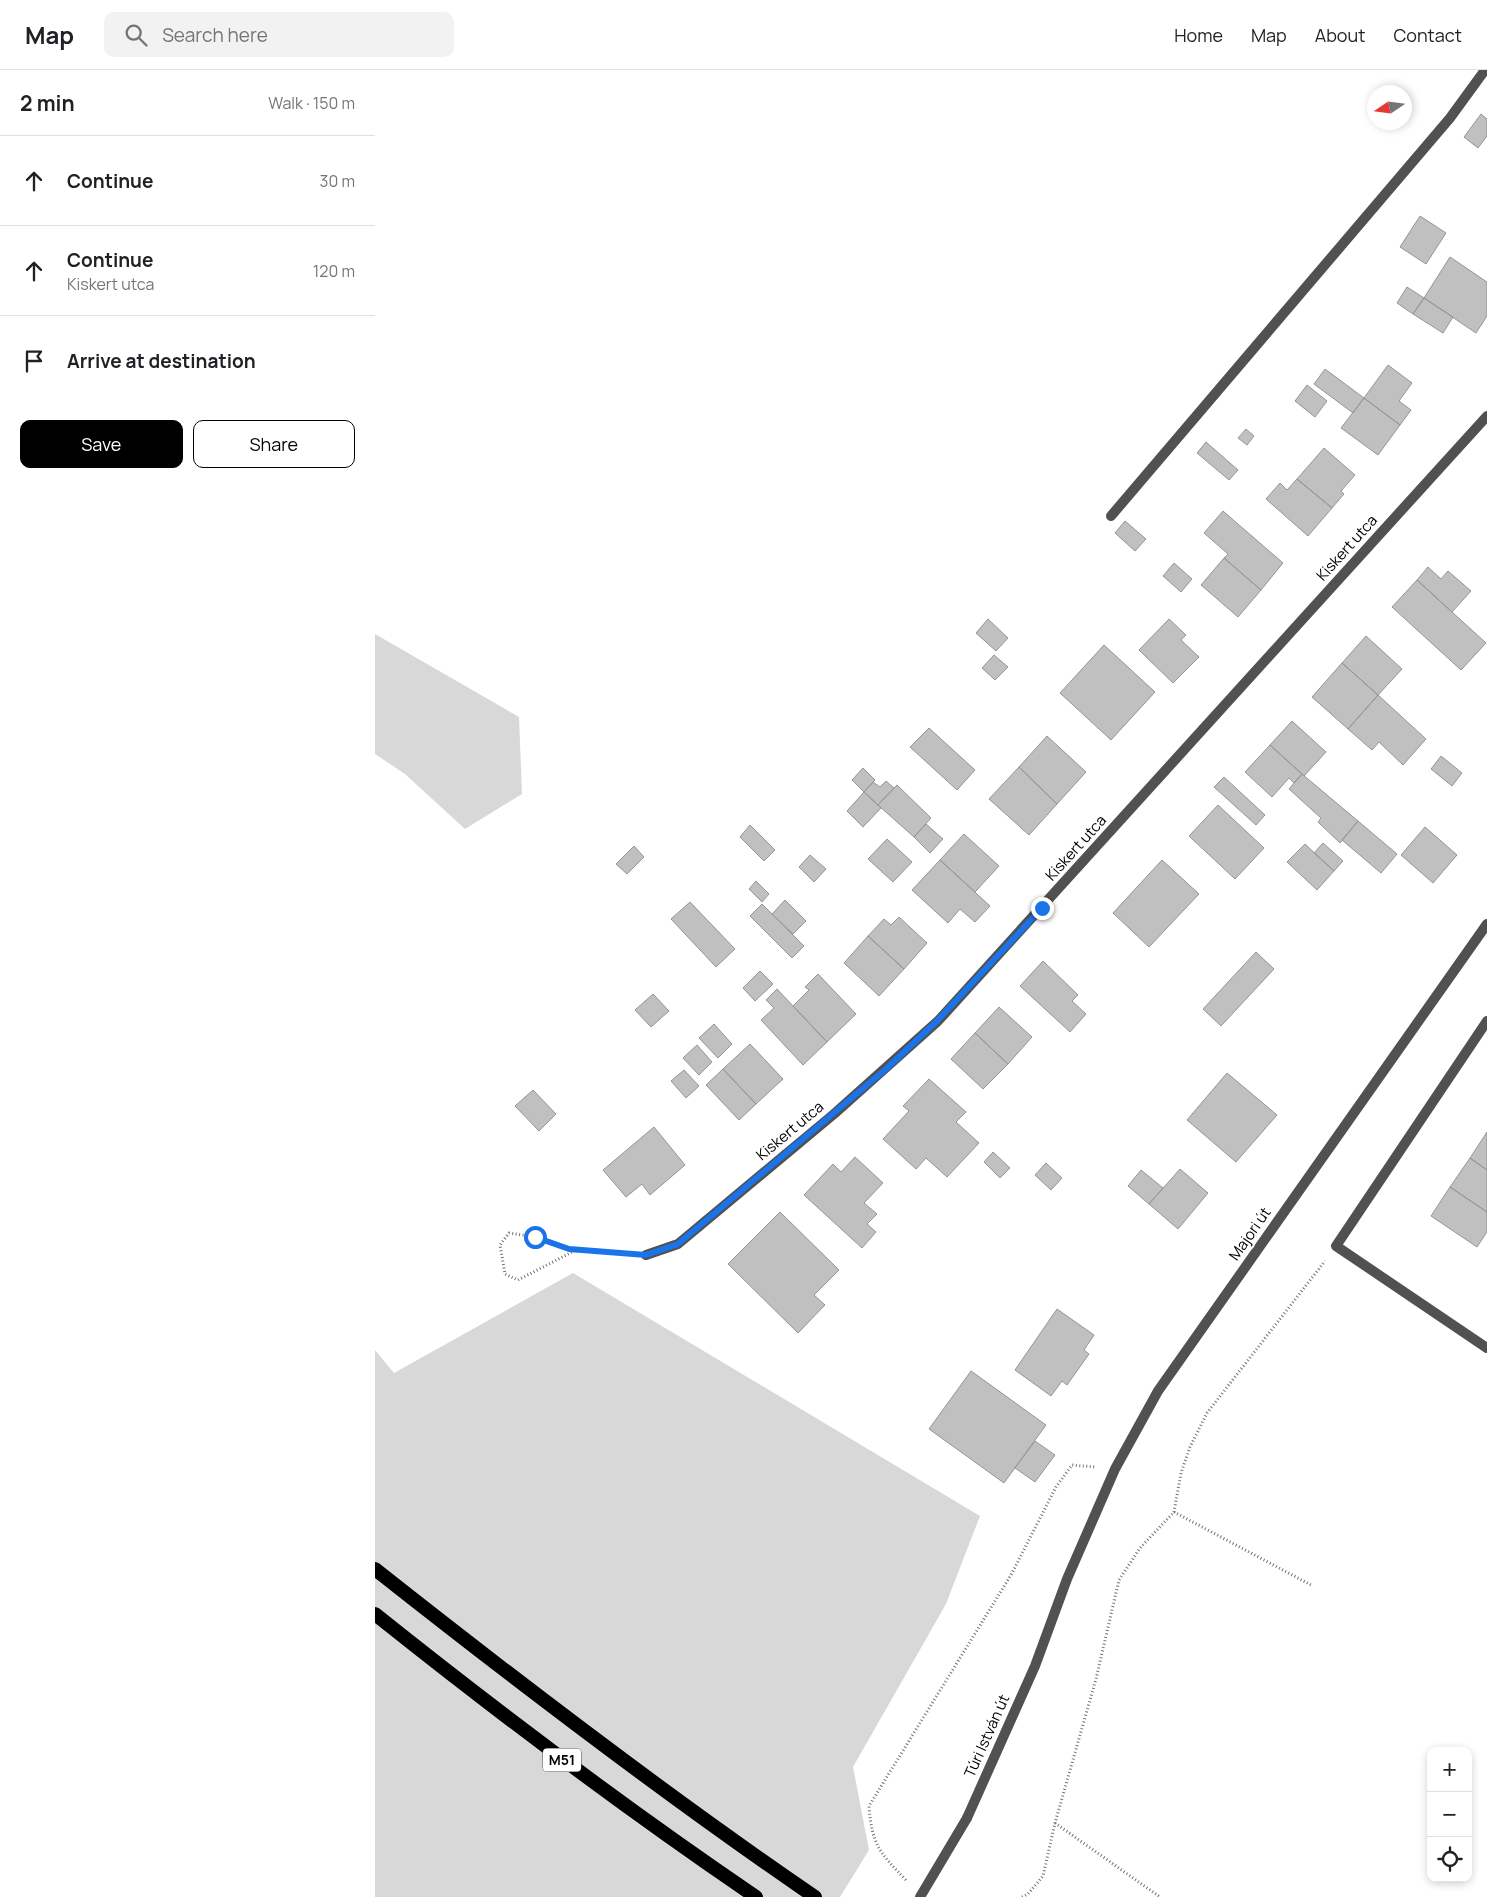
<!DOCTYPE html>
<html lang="en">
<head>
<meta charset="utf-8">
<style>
  :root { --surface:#fff; --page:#f2f2f2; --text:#202124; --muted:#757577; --line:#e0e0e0; --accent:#000 }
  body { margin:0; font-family:Manrope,sans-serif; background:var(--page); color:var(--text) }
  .controls { position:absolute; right:15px; bottom:15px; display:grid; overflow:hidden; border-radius:10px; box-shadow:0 2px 8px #0003 }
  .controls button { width:45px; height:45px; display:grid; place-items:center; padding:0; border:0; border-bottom:1px solid var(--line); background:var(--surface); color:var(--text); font:25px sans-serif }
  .compass { position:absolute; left:992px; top:15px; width:45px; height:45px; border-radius:50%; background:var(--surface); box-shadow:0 2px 8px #0003; rotate:257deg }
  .stop { position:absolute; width:15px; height:15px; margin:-11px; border:4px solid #1a73e8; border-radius:50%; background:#fff }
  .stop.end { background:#1a73e8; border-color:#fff; box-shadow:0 1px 5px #0008 }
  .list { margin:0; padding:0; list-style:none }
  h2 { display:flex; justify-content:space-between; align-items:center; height:65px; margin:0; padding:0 20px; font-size:21px }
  h2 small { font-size:16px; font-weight:400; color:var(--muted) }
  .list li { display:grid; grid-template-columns:32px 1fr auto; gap:15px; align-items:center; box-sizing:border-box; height:90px; padding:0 20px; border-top:1px solid var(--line) }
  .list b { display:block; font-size:19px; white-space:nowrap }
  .list p { margin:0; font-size:16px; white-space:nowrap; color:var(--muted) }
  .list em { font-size:16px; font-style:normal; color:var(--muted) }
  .actions { display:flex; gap:10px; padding:15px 20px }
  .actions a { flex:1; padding:11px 0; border:1px solid var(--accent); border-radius:10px; text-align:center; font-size:18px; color:var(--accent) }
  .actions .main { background:var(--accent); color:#fff }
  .icon { flex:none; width:28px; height:28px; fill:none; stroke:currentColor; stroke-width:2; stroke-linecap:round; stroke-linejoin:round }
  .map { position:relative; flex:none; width:1112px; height:1827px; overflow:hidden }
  header { display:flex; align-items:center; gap:30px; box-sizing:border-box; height:70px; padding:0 25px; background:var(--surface); border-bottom:1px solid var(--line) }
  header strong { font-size:24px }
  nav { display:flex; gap:28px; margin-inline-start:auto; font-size:18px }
  .search { width:350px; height:45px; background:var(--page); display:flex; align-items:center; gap:12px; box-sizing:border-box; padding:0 18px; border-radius:10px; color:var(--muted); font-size:19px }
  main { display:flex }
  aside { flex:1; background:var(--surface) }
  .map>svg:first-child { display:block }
  .green { fill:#d8d8d8 }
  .building { fill:#c0c0c0; stroke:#959595 }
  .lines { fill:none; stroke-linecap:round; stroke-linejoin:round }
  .trunk-casing { stroke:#dbdbdb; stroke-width:16 }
  .path { stroke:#737373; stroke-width:3; stroke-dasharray:1 2.5; stroke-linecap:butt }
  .service { stroke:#515151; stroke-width:10 }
  .minor { stroke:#515151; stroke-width:10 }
  .tertiary { stroke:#515151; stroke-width:10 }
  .trunk { stroke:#000; stroke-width:14 }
  .tertiary-bridge { stroke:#515151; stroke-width:10 }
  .route { stroke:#1a73e8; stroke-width:6 }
  .labels { text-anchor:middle; stroke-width:4; stroke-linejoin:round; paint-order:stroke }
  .shield { fill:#fff; stroke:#4c4c4c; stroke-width:1 }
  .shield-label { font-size:14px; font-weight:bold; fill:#000 }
  .street-label { font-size:15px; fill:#000; stroke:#fff }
</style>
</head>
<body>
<header>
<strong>Map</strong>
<div class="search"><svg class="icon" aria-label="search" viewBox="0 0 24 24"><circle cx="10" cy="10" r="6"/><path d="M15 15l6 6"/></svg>Search here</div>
<nav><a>Home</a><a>Map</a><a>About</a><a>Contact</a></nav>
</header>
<main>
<aside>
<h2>2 min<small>Walk · 150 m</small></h2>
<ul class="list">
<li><svg class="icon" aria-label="ahead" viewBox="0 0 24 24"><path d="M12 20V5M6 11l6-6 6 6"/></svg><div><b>Continue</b></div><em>30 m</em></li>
<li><svg class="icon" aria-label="ahead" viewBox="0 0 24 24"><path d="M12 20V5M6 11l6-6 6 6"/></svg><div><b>Continue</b><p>Kiskert utca</p></div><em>120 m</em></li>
<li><svg class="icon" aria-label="arrive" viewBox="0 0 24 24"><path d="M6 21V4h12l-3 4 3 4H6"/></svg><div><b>Arrive at destination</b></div></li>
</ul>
<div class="actions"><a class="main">Save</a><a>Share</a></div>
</aside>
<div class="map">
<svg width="1112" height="1827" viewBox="0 0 1112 1827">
  <rect width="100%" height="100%" fill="#fff"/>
  <path class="green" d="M 0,564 L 144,647 L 147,724 L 90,759 L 30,704 L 0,684 Z
    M 198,1203 L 605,1446 L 571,1534 L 478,1697 L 494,1780 L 465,1827 L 0,1827 L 0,1280 L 19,1303 Z"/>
  <path class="building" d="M 1106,44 L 1112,49 L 1112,66 L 1103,78 L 1089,67 Z
    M 1045,146 L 1071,163 L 1051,194 L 1025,177 Z
    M 1075,187 L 1112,212 L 1112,246 L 1101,263 L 1049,228 Z
    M 1032,217 L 1049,228 L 1038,244 L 1022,233 Z
    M 1049,228 L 1078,247 L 1068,263 L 1038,244 Z
    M 1013,295 L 1037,313 L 1024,331 L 1036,340 L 1025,355 L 989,328 Z
    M 950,299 L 989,328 L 978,343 L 939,314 Z
    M 932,315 L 952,331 L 940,347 L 920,331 Z
    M 989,328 L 1025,355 L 1003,385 L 966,358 Z
    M 871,359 L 879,366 L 872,375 L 863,368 Z
    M 831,372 L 863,400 L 854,410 L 822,383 Z
    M 949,378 L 980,405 L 966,421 L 969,424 L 957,438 L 922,409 Z
    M 922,409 L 957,438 L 933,466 L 891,429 L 905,413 L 912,420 Z
    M 848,441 L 908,493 L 886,520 L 849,488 L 853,484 L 829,463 Z
    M 750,451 L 771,469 L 760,481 L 740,463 Z
    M 849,488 L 886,520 L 863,547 L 826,515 Z
    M 799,493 L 817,509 L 806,522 L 788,506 Z
    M 1053,497 L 1066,509 L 1073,501 L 1096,521 L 1077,542 L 1042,510 Z
    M 1042,510 L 1111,573 L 1086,600 L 1017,537 Z
    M 613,549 L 633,568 L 621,581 L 601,563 Z
    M 794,549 L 811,565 L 806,570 L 824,587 L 798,613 L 764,580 Z
    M 991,566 L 1027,599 L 1003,625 L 967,593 Z
    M 729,575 L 780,622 L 736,670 L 685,623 Z
    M 619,585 L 633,597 L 620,610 L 607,598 Z
    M 967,593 L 1003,625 L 973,659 L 937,627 Z
    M 1003,625 L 1051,669 L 1028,695 L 1004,672 L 997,680 L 973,659 Z
    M 917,651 L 951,682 L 929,706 L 895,675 Z
    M 554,658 L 600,700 L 582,720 L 535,677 Z
    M 672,666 L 711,702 L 682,734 L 644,697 Z
    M 895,675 L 927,704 L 919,713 L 914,708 L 897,727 L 870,702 Z
    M 1066,686 L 1087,703 L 1077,716 L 1056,699 Z
    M 644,697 L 682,734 L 654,765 L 614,729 Z
    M 488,698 L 500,710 L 489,722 L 477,710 Z
    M 927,704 L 983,751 L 965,773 L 943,752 L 946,748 L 914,719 Z
    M 849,707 L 890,745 L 881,755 L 839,717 Z
    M 511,711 L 519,718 L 503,735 L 489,722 L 498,712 L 505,717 Z
    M 522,715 L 556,748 L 539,767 L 503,735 Z
    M 489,722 L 506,738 L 488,757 L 472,741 Z
    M 843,735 L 889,778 L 860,809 L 814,766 Z
    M 983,751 L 1022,784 L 1006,803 L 967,770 Z
    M 551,754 L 568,769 L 555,783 L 539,767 Z
    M 375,755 L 400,780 L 389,791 L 365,767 Z
    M 1050,757 L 1082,785 L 1058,813 L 1026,785 Z
    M 589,764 L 624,796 L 600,822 L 565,790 Z
    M 512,769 L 537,792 L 518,812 L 493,789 Z
    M 948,773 L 968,791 L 959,801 L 939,783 Z
    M 930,774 L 959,801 L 942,820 L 912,792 Z
    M 259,776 L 269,787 L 252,804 L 241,794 Z
    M 435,785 L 451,799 L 439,812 L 424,797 Z
    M 565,790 L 615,836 L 600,852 L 585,839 L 573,853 L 537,820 Z
    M 787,790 L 824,824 L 774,877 L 738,843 Z
    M 381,811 L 394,824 L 387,832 L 374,819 Z
    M 410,830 L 431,851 L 418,864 L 397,844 Z
    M 315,832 L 360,879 L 341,897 L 296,849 Z
    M 387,834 L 429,876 L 417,888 L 375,846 Z
    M 524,847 L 552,873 L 529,899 L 493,866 L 509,849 L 516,855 Z
    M 493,866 L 529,899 L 504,926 L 469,893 Z
    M 881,882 L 899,899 L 846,956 L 828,939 Z
    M 668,891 L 703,925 L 697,931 L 711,944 L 695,962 L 645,916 Z
    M 385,901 L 398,914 L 380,931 L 368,918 Z
    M 443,904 L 481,944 L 452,972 L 418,936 L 434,920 L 430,917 Z
    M 402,919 L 452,972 L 428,995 L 386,950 L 399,938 L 391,930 Z
    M 278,924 L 294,941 L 276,957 L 260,940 Z
    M 624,937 L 657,967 L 633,994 L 600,963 Z
    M 339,954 L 357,974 L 343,988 L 324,968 Z
    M 600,963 L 633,994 L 608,1019 L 576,989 Z
    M 375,974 L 408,1009 L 381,1034 L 348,999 Z
    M 322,975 L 337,992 L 324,1005 L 308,988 Z
    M 348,999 L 381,1034 L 364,1050 L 331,1015 Z
    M 309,1000 L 324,1016 L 311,1028 L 296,1011 Z
    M 852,1003 L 902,1045 L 861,1092 L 812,1050 Z
    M 554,1009 L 591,1042 L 581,1052 L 604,1073 L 572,1107 L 551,1088 L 541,1099 L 508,1069 L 534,1041 L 528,1036 Z
    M 158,1020 L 181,1044 L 164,1061 L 140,1036 Z
    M 279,1057 L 310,1095 L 275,1125 L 267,1114 L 251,1127 L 228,1100 Z
    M 1112,1062 L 1112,1100 L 1095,1088 Z
    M 618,1082 L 635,1098 L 625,1108 L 609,1092 Z
    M 480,1087 L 508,1113 L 489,1133 L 502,1144 L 492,1154 L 501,1162 L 487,1178 L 429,1125 L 458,1094 L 466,1102 Z
    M 1095,1088 L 1112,1100 L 1112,1142 L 1075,1117 Z
    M 671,1093 L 687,1108 L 676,1120 L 660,1105 Z
    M 805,1099 L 833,1123 L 803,1159 L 774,1134 Z
    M 766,1100 L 788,1118 L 774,1134 L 753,1116 Z
    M 1075,1117 L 1112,1142 L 1112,1162 L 1102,1177 L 1056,1146 Z
    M 405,1142 L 464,1200 L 439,1225 L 450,1235 L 423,1263 L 353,1194 Z
    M 682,1239 L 719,1265 L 709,1280 L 714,1284 L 692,1315 L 687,1311 L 676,1326 L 640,1300 Z
    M 596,1301 L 671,1355 L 629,1413 L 554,1359 Z
    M 660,1371 L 680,1385 L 660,1412 L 640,1398 Z"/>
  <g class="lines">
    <g class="trunk-casing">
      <path id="trunk" d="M 0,1499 C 143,1612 289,1724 440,1827
        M 0,1544 C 124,1643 250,1738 381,1827"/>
    </g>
    <path class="path" d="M 203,1179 L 143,1210 L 130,1204 L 125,1175 L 134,1163 L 160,1167 L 194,1179 L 253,1183
      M 799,1442 L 936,1515
      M 680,1753 L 785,1827
      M 531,1810 C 505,1783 497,1776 494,1736 L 636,1505 L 681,1417 L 697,1395 L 720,1397
      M 647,1827 L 653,1824 L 668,1806 L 680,1753 L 721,1609 L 744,1510 L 765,1478 L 799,1442 L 806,1403 L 815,1377 L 832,1343 L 950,1191"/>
    <path class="service" d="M 736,446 L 1075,48 L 1110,0
      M 1112,951 L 961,1176 L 1112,1278"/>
    <path class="minor" d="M 271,1185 L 303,1174 L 459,1044 L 563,951 L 1112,346"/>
    <path class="tertiary" d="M 592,1748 L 660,1596 L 692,1509 L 740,1399 L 783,1321 L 1112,854"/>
    <use href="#trunk" class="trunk"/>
    <path class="tertiary-bridge" d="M 545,1827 L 592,1748"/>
  </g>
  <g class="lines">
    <path class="route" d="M 160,1167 L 194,1179 L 271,1185 L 303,1174 L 511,999 L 562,951 L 667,838"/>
  </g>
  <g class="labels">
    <rect class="shield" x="168" y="1678.5" width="38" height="23" rx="4"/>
    <g class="shield-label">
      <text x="187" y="1695">M51</text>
    </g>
    <g class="street-label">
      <text transform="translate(972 478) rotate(-48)" y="5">Kiskert utca</text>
      <text transform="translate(701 778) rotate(-48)" y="5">Kiskert utca</text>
      <text transform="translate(415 1061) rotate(-40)" y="5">Kiskert utca</text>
      <text transform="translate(875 1164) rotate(-55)" y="5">Majori út</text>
      <text transform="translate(612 1666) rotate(-66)" y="5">Túri István út</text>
    </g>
  </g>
</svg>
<div class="controls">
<button>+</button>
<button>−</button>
<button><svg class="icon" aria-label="locate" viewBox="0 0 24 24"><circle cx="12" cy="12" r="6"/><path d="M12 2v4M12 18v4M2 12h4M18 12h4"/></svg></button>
</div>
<svg class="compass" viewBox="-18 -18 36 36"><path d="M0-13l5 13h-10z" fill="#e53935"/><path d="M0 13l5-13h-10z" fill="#757577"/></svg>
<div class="stop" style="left:160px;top:1167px"></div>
<div class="stop end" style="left:667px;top:838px"></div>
</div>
</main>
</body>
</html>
